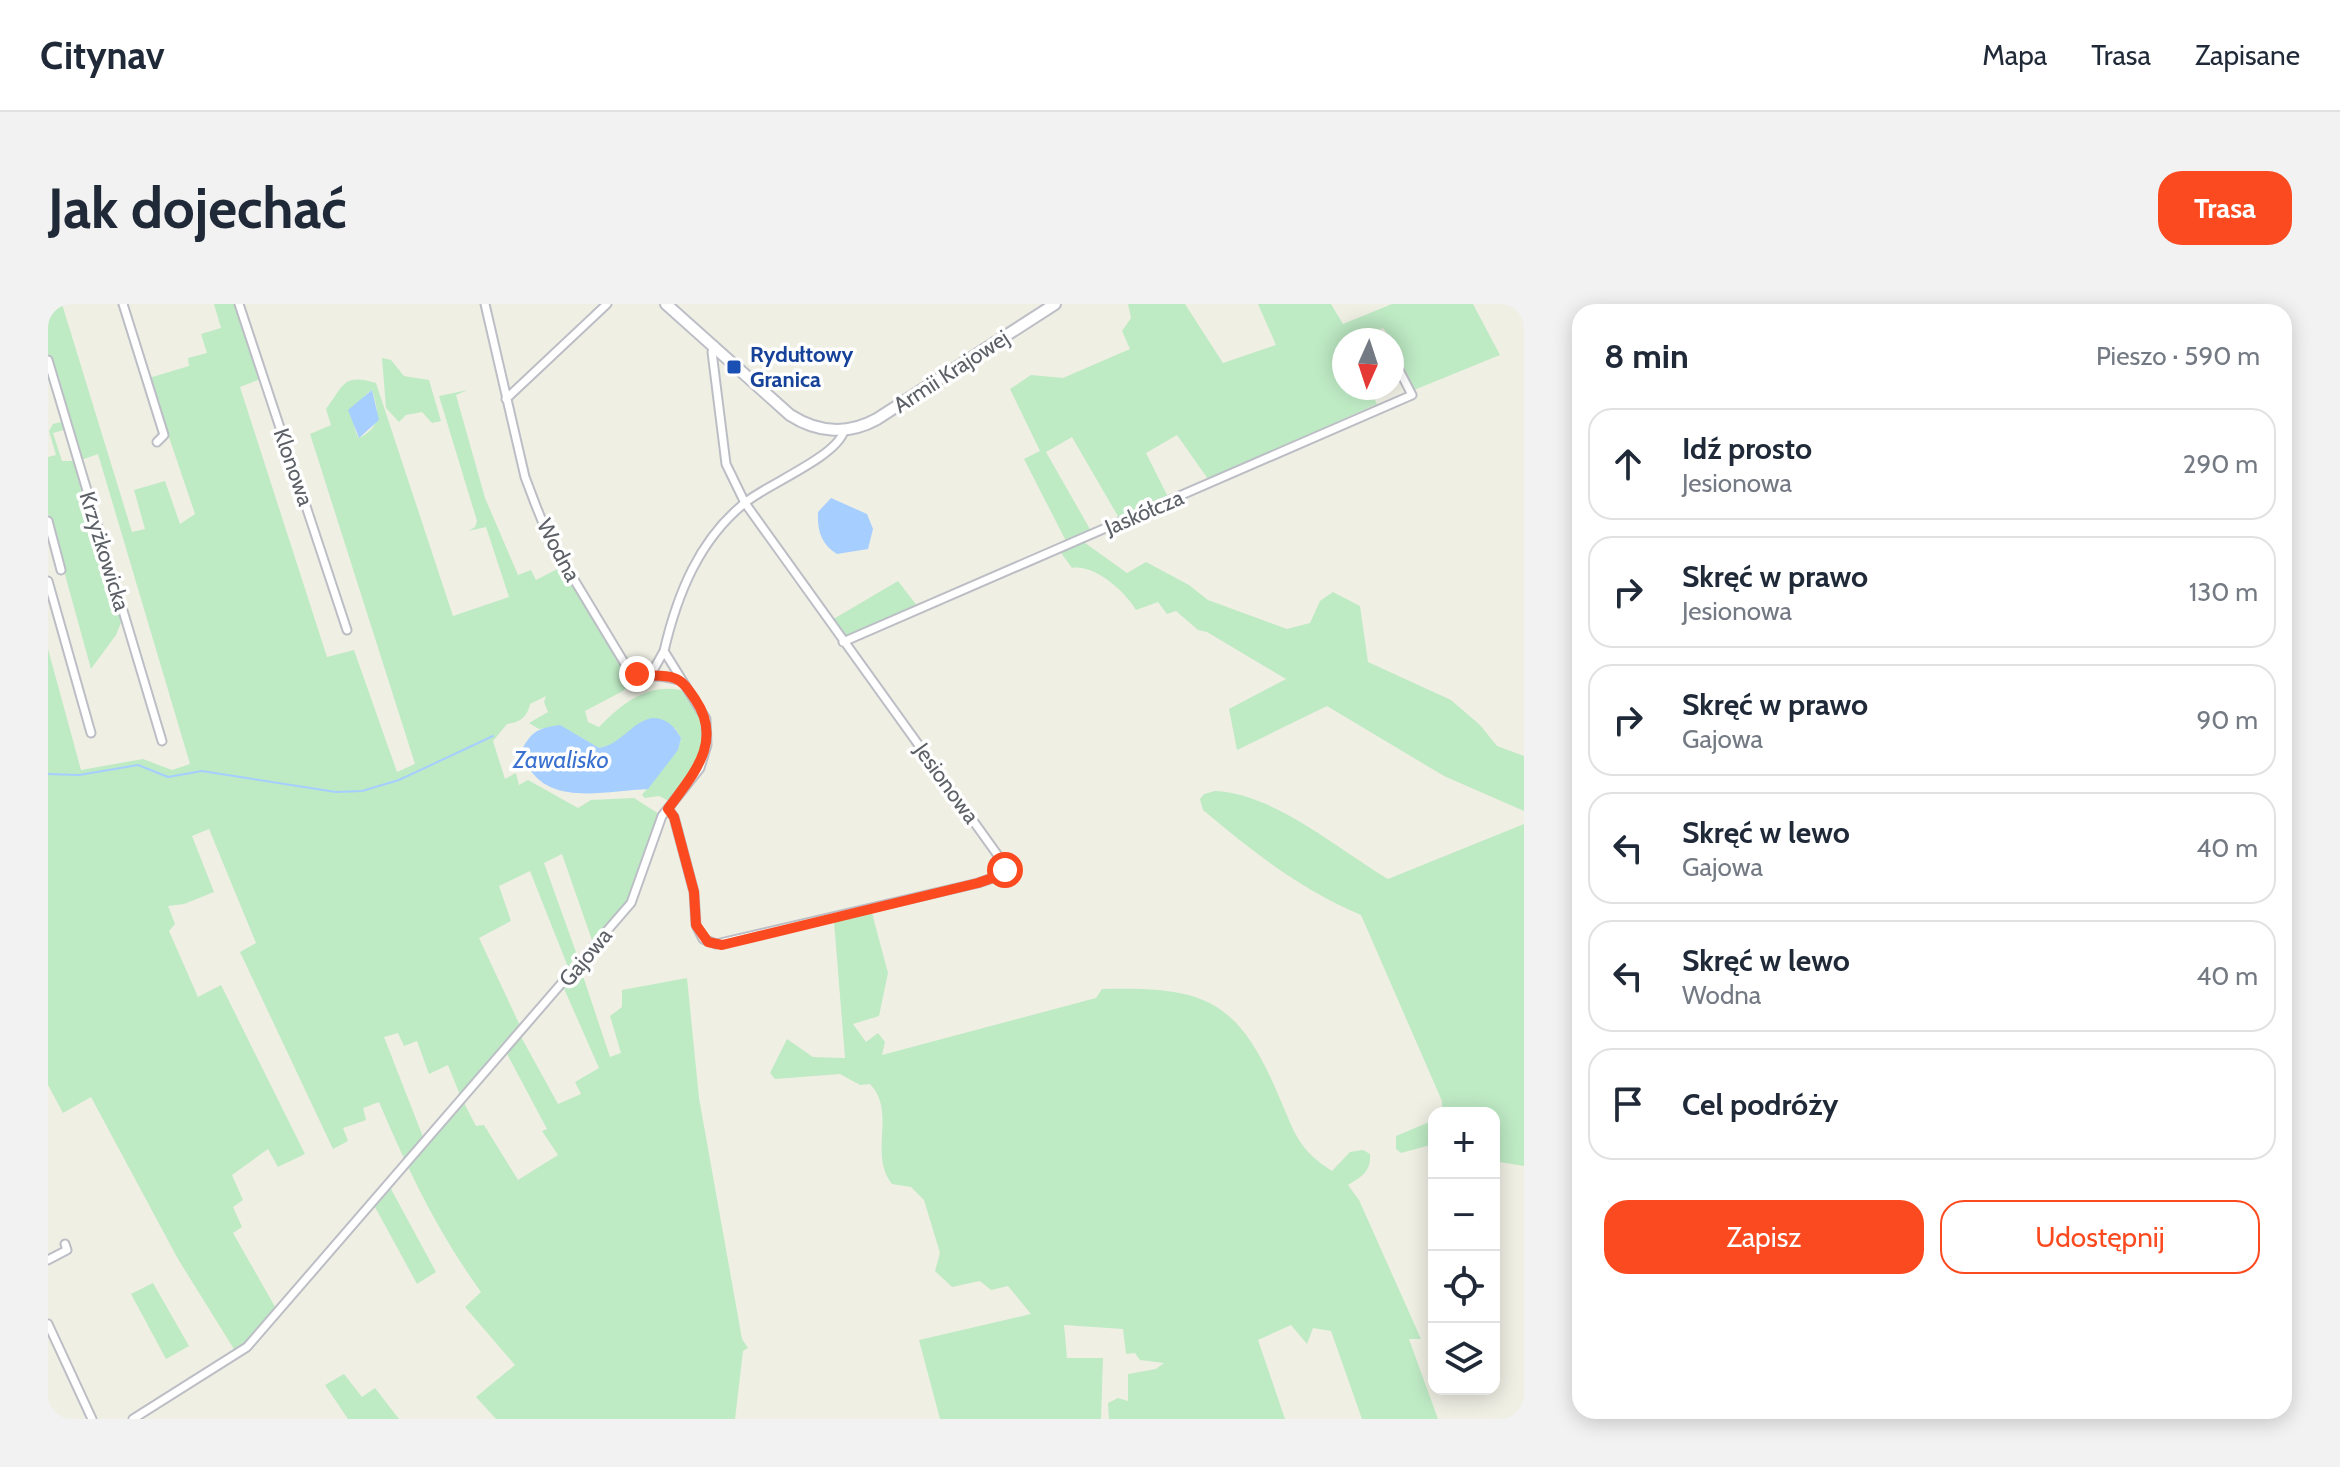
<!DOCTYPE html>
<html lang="pl">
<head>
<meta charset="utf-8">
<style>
  :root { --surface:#fff; --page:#f2f2f3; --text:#1f2937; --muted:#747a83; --line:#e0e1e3; --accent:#fb4a20 }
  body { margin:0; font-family:Cabin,sans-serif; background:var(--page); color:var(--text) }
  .controls { position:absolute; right:24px; bottom:24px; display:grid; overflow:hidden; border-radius:16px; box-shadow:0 4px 20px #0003 }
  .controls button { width:72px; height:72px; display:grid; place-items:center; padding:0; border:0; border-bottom:2px solid var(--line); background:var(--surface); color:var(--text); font:40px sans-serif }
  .compass { position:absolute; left:1284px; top:24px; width:72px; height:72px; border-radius:50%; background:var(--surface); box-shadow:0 4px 20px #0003; rotate:183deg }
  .stop { position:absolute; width:24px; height:24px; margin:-18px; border:6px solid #fb4a20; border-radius:50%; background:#fff }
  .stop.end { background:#fb4a20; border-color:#fff; box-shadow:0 2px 8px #0008 }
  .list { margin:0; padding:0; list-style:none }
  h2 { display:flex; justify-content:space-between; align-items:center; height:104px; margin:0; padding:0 32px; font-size:34px }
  h2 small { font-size:26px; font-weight:400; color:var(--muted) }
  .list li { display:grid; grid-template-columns:52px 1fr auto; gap:24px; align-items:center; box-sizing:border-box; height:112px; margin:0 16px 16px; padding:0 16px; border:2px solid var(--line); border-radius:24px }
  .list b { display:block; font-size:30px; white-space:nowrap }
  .list p { margin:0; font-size:26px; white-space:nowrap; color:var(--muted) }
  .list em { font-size:26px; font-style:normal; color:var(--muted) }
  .actions { display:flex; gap:16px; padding:24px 32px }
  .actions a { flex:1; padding:18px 0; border:2px solid var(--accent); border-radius:24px; text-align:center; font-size:28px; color:var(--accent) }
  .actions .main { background:var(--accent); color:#fff }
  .icon { flex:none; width:44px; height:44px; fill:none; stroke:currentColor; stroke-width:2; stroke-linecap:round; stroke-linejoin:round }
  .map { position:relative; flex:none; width:1476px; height:1115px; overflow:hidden; border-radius:24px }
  header { display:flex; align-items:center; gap:48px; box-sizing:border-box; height:112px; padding:0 40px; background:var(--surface); border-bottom:2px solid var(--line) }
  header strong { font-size:38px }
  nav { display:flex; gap:44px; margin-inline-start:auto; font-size:28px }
  .intro { display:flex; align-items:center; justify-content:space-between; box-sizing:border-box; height:192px; padding:0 48px }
  h1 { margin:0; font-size:56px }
  .button { padding:20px 36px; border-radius:24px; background:var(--accent); color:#fff; font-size:28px; font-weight:700 }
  main { display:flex; gap:48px; padding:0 48px }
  aside { flex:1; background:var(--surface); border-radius:24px; box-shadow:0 4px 20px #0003 }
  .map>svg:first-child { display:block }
  .green { fill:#beeac4; fill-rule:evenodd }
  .water { fill:#a6ceff }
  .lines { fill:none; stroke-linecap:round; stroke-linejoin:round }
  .stream { stroke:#a6ceff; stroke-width:2 }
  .street-casing { stroke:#bcbec5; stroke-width:11 }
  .secondary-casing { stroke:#bdbfc7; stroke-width:14 }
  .street { stroke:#fff; stroke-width:7 }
  .secondary { stroke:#fff; stroke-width:10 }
  .route { stroke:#fb4a20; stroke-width:10 }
  .transit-dot { fill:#1a4fb4; stroke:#fff; stroke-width:3 }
  .labels { text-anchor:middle; stroke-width:7; stroke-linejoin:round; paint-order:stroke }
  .transit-label { font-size:22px; font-weight:bold; fill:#164399; stroke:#fff; text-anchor:start }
  .street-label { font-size:22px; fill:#5c6067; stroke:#fff }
  .water-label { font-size:24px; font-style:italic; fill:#3b72d0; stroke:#fff }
</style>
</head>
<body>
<header>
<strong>Citynav</strong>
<nav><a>Mapa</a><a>Trasa</a><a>Zapisane</a></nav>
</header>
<div class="intro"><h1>Jak dojechać</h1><a class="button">Trasa</a></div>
<main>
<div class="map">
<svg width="1476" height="1115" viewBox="0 0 1476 1115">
  <rect width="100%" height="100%" fill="#f0efe4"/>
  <path class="green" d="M 0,0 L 14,0 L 84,228 L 97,225 L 86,186 L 117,177 L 132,220 L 147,210 L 101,74 L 141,62 L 140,54 L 159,49 L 153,30 L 173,24 L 166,0 L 191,0 L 215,74 L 192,83 L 279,353 L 306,346 L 349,468 L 367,460 L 262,130 L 283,121 L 278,105 C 296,82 294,69 328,79 L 405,312 L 461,293 L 438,223 L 420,227 L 427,223 L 429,217 L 391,92 L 420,86 L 408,91 L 437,194 L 470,271 L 483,266 L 488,276 L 517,261 L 570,359 L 588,374 L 575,387 L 537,407 L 540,418 L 551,423 C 573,400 599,379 633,386 C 675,428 649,459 621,497 L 611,492 L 597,494 L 594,491 L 630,445 L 633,434 L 627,424 L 551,444 L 512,422 L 491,425 L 481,419 L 500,408 L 496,398 L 498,392 L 482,400 C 479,413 473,418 459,420 L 445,437 L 457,475 L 468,469 L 471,481 L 480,476 L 530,504 L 543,496 L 586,494 L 614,512 L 583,599 L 546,642 L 514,550 L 496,559 L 529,651 L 520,663 L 482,567 L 451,582 L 463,617 L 431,634 L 475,728 L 472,731 L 510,800 L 533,790 L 527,778 L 551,764 L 514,680 L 531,660 L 562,753 L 573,749 L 562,712 L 574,703 L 574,686 L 639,674 L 651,794 L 694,1035 L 700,1044 L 695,1047 L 687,1115 L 448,1115 L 428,1093 L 467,1061 L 417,1003 L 433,988 C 390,929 359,864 331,798 L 315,804 L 318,816 L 295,824 L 300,837 L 285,845 L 192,648 L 208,639 L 161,525 L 144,532 L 166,588 L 136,600 L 120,602 L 127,620 L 121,627 L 150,693 L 173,681 L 257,850 L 230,863 L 220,845 L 184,871 L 195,896 L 185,903 L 194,923 L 185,929 L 230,1008 L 189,1050 L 130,955 L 43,793 L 15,809 L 0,781 L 0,345 L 33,466 L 95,455 L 124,466 L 142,460 L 50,150 L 33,156 L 23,124 L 5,129 L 14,157 L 29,157 L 76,311 L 68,331 L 43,365 L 0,209 L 0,153 L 8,151 L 1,127 L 5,120 L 21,116 L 0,49 ZM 324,86 C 331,109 334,122 311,134 C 300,120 310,94 324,86 ZM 350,729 L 356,742 L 369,737 L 381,770 L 400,761 L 414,796 L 377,838 L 336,733 ZM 458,748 L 499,825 L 494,827 L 510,851 L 470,876 L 436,821 L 428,822 L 415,797 Z
    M 1080,0 L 1137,0 L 1175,59 L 1228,41 L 1210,0 L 1283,0 L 1295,20 L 1344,0 L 1425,0 L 1452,51 L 1366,86 L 1344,36 L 1335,24 L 1307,36 L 1296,36 L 1296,84 L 1321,84 L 1329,100 L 1160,175 L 1129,131 L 1098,149 L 1121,195 L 1071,214 L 1024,133 L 998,148 L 1043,227 L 1019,239 L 976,155 L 992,147 L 962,85 L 983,71 L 1015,74 L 1082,45 L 1074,27 L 1083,14 Z
    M 334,54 L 343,56 L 356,72 L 381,76 L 393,117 L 384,119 L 374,108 L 358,111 L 351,118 L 338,104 Z
    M 1033,236 L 1079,269 L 1098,258 L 1141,281 L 1160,296 L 1239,325 L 1262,319 L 1272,297 L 1285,288 L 1312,302 L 1320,358 L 1403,396 L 1432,421 L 1449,442 L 1476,452 L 1476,507 L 1396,472 L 1279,402 L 1189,446 L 1181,405 L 1238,375 L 1159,328 L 1150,326 L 1128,307 L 1119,310 L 1110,298 L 1088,306 C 1077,288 1047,260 1024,264 L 1011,246 Z
    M 850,277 L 870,303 L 796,334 L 782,317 Z
    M 1167,487 C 1225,489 1290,545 1340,575 L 1476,520 L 1476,862 L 1446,857 L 1446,809 L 1394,809 L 1394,797 L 1313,611 C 1252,585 1205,548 1155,506 L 1152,495 L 1156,490 Z
    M 824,609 L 840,669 L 831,712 L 805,720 L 818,738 L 830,729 L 837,738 L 834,751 L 1048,694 L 1054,685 C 1158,682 1191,696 1232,795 C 1247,830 1251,846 1284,867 L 1302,848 L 1315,846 L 1322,850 C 1323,868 1314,872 1300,881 L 1311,896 L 1373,1035 L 1361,1035 L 1390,1115 L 1314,1115 L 1283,1027 L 1265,1024 L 1259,1040 L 1243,1021 L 1210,1036 L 1237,1115 L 1061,1115 L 1060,1099 L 1070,1094 L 1080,1097 L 1080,1070 L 1108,1065 L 1116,1059 L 1092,1056 L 1087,1049 L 1078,1050 L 1075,1025 L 1016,1021 L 1019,1054 L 1055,1054 L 1053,1115 L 892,1115 L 871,1036 L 983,1010 L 960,982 L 943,986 L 932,977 L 904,983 L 887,967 L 892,949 L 876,896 L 863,883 L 844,880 C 820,850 849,808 822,780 L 812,781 L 792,770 L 727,775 L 722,769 L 739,735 L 765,753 L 797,754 L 786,617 Z
    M 1386,816 L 1386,840 L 1353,849 L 1348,845 L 1348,832 Z
    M 343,885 L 388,968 L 369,980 L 327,903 Z
    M 105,979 L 141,1042 L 118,1055 L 83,990 Z
    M 296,1070 L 314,1093 L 327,1084 L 351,1115 L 300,1115 L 277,1081 Z"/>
  <path class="water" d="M 324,86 L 331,116 L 311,134 L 300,106 Z
    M 783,194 L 819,210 L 825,225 L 820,245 L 789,250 C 773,240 769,226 770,208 Z
    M 604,414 C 619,414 626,422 633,434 L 630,446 L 600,485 C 553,487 489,506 474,446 C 483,427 491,424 512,421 L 551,444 C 574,440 582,419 604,414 Z"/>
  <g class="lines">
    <path class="stream" d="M 0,470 L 31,471 L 90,461 L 120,473 L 154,467 L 288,488 L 314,487 L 351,476 L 445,432"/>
    <g class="street-casing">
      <path id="street" d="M 75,0 L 116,131 L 109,138
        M 191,0 L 299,326
        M 437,0 L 477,173 L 488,202 L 501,234 L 580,365 C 598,376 617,369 635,378
        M 0,56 L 114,437
        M 458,95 L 559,0
        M 0,217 L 13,266
        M 0,277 L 43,429
        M 795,338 L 1364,91 L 1348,60
        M 602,372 L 616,347
        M 620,505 L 626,513 L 646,588 L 648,621 L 655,635 L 668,640 L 930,579 L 953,571 L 959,564 L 697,199 L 678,160 L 664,48 L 666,41
        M 0,956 L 19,946 L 17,940
        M 0,1020 L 44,1115
        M 85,1115 L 199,1043 L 583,599 L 614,512 L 652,464 L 659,441 L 658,415 L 616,347 C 629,291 651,235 698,198 C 720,180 788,153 796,127"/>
    </g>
    <g class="secondary-casing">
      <path id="secondary" d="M 618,0 L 742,111 C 770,129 800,131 829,115 L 1007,0"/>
    </g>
    <use href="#street" class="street"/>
    <use href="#secondary" class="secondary"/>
  </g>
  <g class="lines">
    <path class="route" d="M 589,370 C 601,373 614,370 626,374 C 636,377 641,387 647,395 C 676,438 645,470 620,505 L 626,513 L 646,588 L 648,621 L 660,638 L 674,641 L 930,579 L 953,571 L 957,566"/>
  </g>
  <rect class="transit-dot" x="678" y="55" width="16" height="16" rx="4"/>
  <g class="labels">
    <g class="transit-label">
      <text x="702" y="58">Rydułtowy<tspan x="702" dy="25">Granica</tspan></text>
    </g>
    <g class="street-label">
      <text transform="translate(903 67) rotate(-33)" y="8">Armii Krajowej</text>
      <text transform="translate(246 163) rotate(71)" y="8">Klonowa</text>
      <text transform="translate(1096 208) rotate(-23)" y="8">Jaskółcza</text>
      <text transform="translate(511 246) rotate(62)" y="8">Wodna</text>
      <text transform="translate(57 247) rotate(73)" y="8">Krzyżkowicka</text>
      <text transform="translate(899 479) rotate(54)" y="8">Jesionowa</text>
      <text transform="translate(537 653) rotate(-50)" y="8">Gajowa</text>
    </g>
    <g class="water-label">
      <text x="513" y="464">Zawalisko</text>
    </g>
  </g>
</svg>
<div class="controls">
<button>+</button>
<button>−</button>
<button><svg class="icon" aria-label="locate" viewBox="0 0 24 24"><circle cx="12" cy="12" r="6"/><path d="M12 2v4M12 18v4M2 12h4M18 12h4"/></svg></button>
<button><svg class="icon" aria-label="layers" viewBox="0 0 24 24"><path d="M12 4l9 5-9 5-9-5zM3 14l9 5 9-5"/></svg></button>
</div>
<svg class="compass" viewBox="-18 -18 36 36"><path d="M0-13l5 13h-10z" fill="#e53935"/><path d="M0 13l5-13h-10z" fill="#747a83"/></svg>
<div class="stop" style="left:957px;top:566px"></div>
<div class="stop end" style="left:589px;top:370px"></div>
</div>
<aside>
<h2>8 min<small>Pieszo · 590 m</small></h2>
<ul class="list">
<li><svg class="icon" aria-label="ahead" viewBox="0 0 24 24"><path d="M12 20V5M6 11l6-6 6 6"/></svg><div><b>Idź prosto</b><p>Jesionowa</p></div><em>290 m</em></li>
<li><svg class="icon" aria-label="right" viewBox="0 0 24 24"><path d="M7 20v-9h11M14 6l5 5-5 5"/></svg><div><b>Skręć w prawo</b><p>Jesionowa</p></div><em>130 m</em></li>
<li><svg class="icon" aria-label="right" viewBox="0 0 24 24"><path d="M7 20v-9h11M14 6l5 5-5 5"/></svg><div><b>Skręć w prawo</b><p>Gajowa</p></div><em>90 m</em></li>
<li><svg class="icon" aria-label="left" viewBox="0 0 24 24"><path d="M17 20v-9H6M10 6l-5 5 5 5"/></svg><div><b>Skręć w lewo</b><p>Gajowa</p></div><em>40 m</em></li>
<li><svg class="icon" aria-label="left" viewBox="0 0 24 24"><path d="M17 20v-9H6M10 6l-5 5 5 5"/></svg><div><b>Skręć w lewo</b><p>Wodna</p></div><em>40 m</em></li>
<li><svg class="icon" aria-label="arrive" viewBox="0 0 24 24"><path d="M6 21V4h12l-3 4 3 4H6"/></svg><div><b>Cel podróży</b></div></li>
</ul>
<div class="actions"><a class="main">Zapisz</a><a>Udostępnij</a></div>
</aside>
</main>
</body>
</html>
